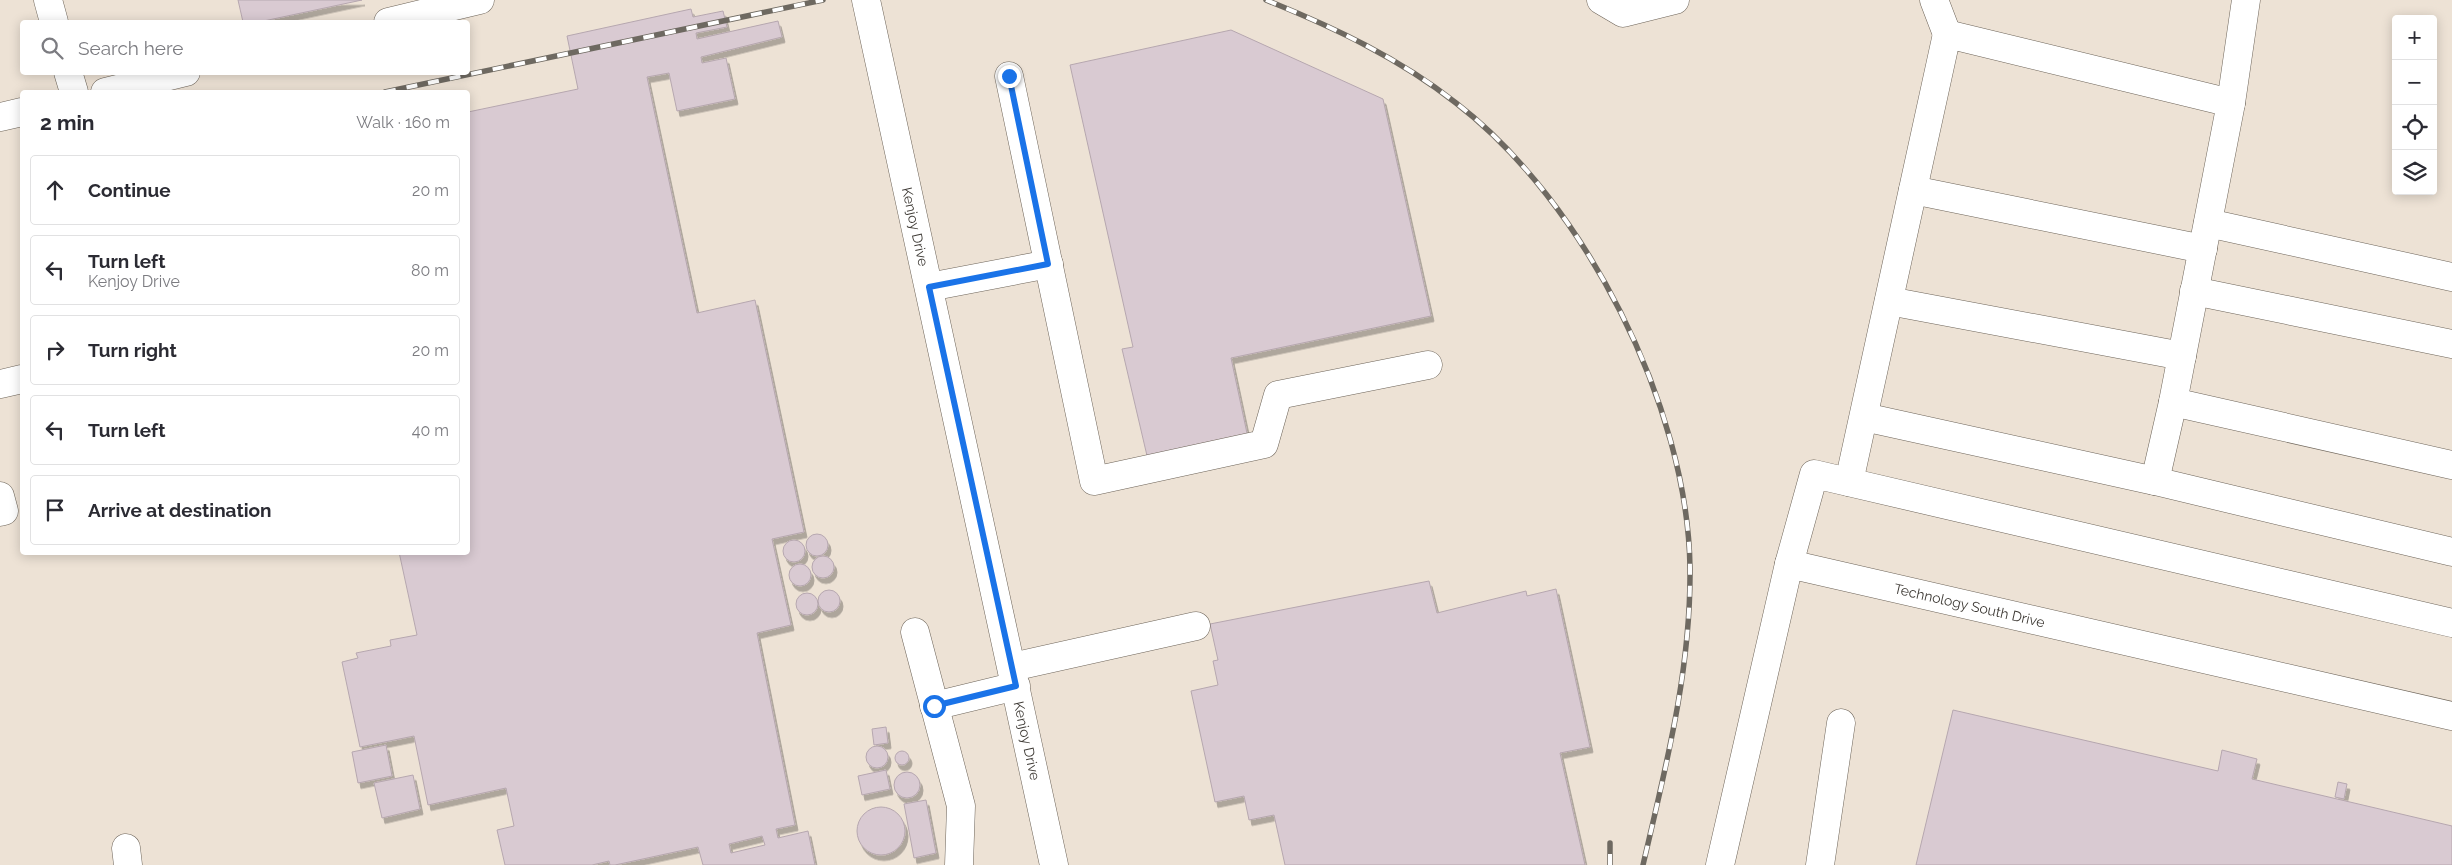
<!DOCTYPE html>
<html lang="en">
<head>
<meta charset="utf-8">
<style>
  :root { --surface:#fff; --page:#f2f2f3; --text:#2b2b33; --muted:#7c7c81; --line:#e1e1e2 }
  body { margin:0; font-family:Raleway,sans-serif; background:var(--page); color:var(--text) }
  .controls { position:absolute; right:15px; top:15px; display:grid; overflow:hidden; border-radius:5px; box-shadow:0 2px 12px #0003 }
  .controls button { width:45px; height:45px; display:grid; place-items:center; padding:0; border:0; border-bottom:1px solid var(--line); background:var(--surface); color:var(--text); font:25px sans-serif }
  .stop { position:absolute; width:15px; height:15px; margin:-11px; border:4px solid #1a73e8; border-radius:50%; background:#fff }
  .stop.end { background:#1a73e8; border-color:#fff; box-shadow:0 1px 5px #0008 }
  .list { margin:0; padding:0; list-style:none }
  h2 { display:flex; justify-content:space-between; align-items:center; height:65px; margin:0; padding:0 20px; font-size:21px }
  h2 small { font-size:16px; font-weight:400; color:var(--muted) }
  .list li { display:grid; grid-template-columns:32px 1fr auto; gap:15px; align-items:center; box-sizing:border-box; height:70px; margin:0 10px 10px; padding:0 10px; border:1px solid var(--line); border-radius:5px }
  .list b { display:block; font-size:19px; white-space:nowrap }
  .list p { margin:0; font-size:16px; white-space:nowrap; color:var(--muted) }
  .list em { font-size:16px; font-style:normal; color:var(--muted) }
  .icon { flex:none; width:28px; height:28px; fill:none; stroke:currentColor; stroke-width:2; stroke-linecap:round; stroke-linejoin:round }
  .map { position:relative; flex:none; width:2452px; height:865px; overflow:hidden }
  .search { position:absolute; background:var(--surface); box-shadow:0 2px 12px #0003; left:20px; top:20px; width:450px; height:55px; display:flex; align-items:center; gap:12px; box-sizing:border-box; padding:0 18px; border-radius:5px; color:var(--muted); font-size:19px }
  .panel { position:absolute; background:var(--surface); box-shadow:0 2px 12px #0003; left:20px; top:90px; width:450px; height:465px; border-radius:5px }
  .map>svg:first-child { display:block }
  .building { fill:#d9cad2; stroke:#b6a7af; fill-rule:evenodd; filter:url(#shadow) }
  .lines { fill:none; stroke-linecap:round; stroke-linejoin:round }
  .minor-casing { stroke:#6d6459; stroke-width:29 }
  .minor { stroke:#fff; stroke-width:28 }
  .rail-casing { stroke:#6e6961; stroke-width:5.5 }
  .rail { stroke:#fff; stroke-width:4; stroke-dasharray:11; stroke-linecap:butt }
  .route { stroke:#1a73e8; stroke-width:6 }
  .labels { text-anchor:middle; stroke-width:5; stroke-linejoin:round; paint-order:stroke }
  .street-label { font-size:14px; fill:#3f3b36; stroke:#fff }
</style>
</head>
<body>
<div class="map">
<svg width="2452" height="865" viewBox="0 0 2452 865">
  <defs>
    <filter id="shadow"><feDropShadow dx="3" dy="5.5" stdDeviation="0" flood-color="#0004"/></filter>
  </defs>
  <rect width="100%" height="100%" fill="#ede2d5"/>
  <path class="building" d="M 238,0 L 362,0 L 259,22 L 243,22 Z
    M 691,9 L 693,17 L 723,11 L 727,27 L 696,33 L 697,39 L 778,21 L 782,37 L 701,57 L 702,63 L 726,58 L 735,99 L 677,111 L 669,73 L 647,77 L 697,313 L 755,300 L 804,532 L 772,539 L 791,625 L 757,633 L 795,825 L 776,829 L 778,838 L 808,831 L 815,865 L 703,865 L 698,847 L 615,865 L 610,865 L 609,861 L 592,865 L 505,865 L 497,830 L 514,826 L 506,788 L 428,805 L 414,736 L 360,747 L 342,662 L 358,658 L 356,653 L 391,646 L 390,640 L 417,635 L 399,552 L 468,552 L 468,112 L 578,89 L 567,36 ZM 762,836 L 765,845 L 731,853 L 729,844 Z
    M 1231,30 L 1383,99 L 1431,316 L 1231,358 L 1248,438 L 1148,460 L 1122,349 L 1133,347 L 1070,65 Z
    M806 545a11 11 0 1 1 22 0a11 11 0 1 1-22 0Z
    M783 551a11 11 0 1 1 22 0a11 11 0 1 1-22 0Z
    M812 567a11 11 0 1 1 22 0a11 11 0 1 1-22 0Z
    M789 575a11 11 0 1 1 22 0a11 11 0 1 1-22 0Z
    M 1429,581 L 1437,613 L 1526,591 L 1527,596 L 1556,589 L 1590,747 L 1560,753 L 1585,865 L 1285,865 L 1274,815 L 1249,820 L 1244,796 L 1215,802 L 1191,691 L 1218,685 L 1213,661 L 1218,660 L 1210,624 Z
    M818 601a11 11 0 1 1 22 0a11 11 0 1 1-22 0Z
    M796 604a11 11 0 1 1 22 0a11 11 0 1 1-22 0Z
    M 1953,710 L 2218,771 L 2222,750 L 2257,759 L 2252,779 L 2452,826 L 2452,865 L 1916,865 Z
    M 886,727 L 888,743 L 874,745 L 872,729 Z
    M 386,745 L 392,776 L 358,783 L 352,752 Z
    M866 757a11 11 0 1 1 22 0a11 11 0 1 1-22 0Z
    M895 758a7 7 0 1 1 14 0a7 7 0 1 1-14 0Z
    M 886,770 L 890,789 L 862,795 L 858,776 Z
    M894 785a13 13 0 1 1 26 0a13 13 0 1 1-26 0Z
    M 413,775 L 420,809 L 382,818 L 374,783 Z
    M 2338,782 L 2347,784 L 2344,799 L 2335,797 Z
    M 926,800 L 936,853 L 914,858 L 904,804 Z
    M857 831a24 24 0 1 1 48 0a24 24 0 1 1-48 0Z"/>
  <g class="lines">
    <g class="minor-casing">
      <g id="minor">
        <path d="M 48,0 L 54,22"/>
        <path id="s1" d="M 866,0 L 1054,865"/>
        <path d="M 1601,0 L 1623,13 L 1675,0"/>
        <path d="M 1934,0 L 1947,34"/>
        <path d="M 388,22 L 480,0"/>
        <path d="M 68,72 L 74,92"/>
        <path d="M 1009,76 L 1094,481 L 1264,444 L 1278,395 L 1428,365"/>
        <path d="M 105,92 L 186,72"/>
        <path d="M 2231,103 L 2246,0"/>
        <path d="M 0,117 L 22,112"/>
        <path d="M 1913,190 L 2203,249"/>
        <path d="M 2208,223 L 2452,277"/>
        <path d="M 929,287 L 1049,264"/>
        <path d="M 2194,291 L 2452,344"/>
        <path d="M 1889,301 L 2182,356"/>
        <path d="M 0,384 L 22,379"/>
        <path d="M 2173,402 L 2452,465"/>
        <path d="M 1864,417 L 2155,481"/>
        <path d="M 1849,482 L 1947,34 L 2231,103 L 2173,402 L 2155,481 L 2452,552"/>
        <path d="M 0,496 L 4,511 L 0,512"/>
        <path d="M 1789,564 L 1814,474 L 2452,623"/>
        <path d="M 915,632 L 961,806 L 959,865"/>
        <path d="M 1012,667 L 1196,626"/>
        <path d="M 934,706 L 1016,686"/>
        <path d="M 126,848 L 128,865"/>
        <path id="s2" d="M 1720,865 L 1789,564 L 2452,716"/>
        <path d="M 1820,865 L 1841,723"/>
      </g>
    </g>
    <use href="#minor" class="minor"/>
    <g class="rail-casing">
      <path id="rail" d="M 1266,0 C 1333,27 1399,58 1456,103 C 1584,201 1688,406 1690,568 C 1691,670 1666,766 1643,865
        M 385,92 L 823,0
        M 1610,865 L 1610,843"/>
    </g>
    <use href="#rail" class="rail"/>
  </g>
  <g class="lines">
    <path class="route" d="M 934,706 L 1016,686 L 929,287 L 1048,264 L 1009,76"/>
  </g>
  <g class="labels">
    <g class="street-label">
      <text dy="5" stroke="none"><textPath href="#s1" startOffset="232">Kenjoy Drive</textPath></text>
      <text dy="5" stroke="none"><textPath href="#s2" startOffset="494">Technology South Drive</textPath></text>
      <text dy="5" stroke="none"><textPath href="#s1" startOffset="758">Kenjoy Drive</textPath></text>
    </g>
  </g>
</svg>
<div class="controls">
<button>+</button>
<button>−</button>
<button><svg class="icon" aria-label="locate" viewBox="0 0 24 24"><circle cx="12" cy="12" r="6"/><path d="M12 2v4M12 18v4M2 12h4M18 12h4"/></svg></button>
<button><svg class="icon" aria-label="layers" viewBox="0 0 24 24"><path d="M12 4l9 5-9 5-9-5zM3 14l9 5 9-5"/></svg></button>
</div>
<div class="stop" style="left:934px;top:706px"></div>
<div class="stop end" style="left:1009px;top:76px"></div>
<div class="search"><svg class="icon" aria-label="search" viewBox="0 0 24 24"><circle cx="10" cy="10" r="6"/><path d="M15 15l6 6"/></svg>Search here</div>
<section class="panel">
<h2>2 min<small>Walk · 160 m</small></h2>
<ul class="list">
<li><svg class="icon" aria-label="ahead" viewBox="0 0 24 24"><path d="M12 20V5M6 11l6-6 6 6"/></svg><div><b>Continue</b></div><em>20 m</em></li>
<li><svg class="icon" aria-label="left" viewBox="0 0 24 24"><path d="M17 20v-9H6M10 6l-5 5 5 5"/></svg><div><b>Turn left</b><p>Kenjoy Drive</p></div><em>80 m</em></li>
<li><svg class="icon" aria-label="right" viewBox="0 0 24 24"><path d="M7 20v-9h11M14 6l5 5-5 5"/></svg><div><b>Turn right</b></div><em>20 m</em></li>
<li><svg class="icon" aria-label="left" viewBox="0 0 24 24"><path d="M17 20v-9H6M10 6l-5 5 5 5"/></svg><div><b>Turn left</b></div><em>40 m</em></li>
<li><svg class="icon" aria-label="arrive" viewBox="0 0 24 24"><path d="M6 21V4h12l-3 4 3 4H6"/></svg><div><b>Arrive at destination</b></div></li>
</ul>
</section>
</div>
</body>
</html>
